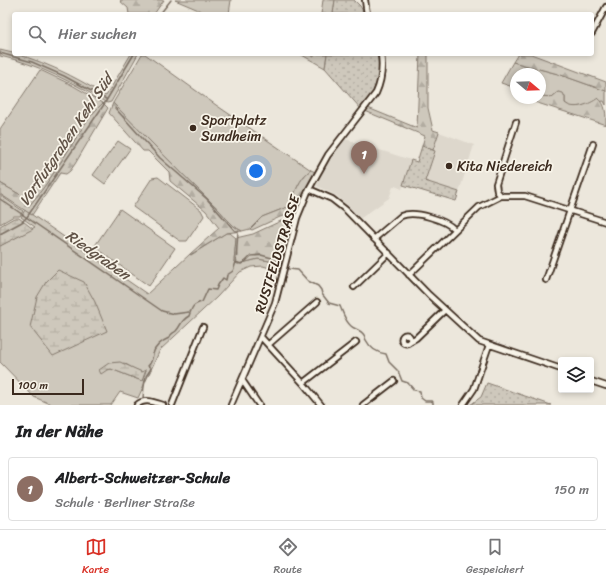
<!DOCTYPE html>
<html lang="de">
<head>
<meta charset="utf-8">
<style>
  :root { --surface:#fff; --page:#f6f6f6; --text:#202124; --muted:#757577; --line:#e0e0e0; --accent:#d93025 }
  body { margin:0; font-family:Sriracha,sans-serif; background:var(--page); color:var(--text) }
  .controls { position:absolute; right:12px; bottom:12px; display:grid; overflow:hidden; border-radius:4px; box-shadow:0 2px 6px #0003 }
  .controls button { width:36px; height:36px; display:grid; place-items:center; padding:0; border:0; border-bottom:1px solid var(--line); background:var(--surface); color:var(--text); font:20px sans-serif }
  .compass { position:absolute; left:510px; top:68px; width:36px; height:36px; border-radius:50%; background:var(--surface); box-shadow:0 2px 6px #0003; rotate:109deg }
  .scale { position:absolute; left:12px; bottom:10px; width:72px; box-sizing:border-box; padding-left:4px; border:2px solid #3b2a1e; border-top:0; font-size:11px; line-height:14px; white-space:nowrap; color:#3b2a1e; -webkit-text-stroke:3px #f7f3e8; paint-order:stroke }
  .you { position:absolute; left:256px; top:171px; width:14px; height:14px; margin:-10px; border:3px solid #fff; border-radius:50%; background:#1a73e8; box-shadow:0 0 0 6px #1a73e833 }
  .badge { display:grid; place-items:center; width:26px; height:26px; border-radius:50%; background:var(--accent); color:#fff; font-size:13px; font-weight:700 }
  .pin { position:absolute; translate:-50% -33px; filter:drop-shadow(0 1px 2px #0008) }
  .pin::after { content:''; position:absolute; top:21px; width:14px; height:12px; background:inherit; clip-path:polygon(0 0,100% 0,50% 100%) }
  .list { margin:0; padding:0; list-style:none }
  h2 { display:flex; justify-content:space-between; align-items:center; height:52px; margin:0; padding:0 16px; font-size:17px }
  h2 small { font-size:13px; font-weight:400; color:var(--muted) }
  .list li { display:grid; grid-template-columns:26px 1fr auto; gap:12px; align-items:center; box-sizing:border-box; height:64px; margin:0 8px 8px; padding:0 8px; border:1px solid var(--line); border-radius:4px }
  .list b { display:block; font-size:15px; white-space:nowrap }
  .list p { margin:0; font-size:13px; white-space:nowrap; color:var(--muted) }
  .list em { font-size:13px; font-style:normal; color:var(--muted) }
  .icon { flex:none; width:22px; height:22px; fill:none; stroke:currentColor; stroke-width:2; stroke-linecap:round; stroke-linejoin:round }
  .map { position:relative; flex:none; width:606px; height:405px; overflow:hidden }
  .search { position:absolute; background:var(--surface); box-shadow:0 2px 6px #0003; left:12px; right:12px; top:12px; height:44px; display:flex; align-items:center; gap:10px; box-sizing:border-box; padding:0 14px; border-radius:4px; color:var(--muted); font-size:15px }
  .sheet { height:124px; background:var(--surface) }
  nav { display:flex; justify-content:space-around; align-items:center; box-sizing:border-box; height:56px; border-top:1px solid var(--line); background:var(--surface); font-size:11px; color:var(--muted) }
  nav a { display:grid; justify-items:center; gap:2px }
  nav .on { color:var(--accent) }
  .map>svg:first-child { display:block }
  .built { fill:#ddd7cc }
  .grass { fill:#cec8bc; stroke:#84796d; fill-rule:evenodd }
  .forest { fill:url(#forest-firs); stroke:#84796d }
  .wetland { fill:url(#wetland-marsh); stroke:#84796d }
  .park { fill:url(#park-dots); stroke:#84796d }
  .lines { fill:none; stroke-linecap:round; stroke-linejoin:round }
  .stream { stroke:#7c7064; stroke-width:1.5 }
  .minor-casing { stroke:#3b2a1e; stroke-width:8 }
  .minor { stroke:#f7f3e8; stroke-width:4.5 }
  .poi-dot { fill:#3b2a1e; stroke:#f7f3e8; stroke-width:1.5 }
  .labels { text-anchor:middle; stroke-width:3.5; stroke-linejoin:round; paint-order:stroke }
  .poi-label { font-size:14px; fill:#3b2a1e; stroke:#f7f3e8; text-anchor:start }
  .street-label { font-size:14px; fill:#3b2a1e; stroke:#f7f3e8 }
  .water-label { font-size:15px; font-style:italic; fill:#615347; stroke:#f7f3e8 }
</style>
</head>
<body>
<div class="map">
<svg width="606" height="405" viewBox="0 0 606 405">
  <defs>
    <pattern id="forest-firs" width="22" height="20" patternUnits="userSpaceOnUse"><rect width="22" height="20" fill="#cec8bc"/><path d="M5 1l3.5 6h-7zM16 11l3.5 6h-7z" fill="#b2aca1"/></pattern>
    <pattern id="wetland-marsh" width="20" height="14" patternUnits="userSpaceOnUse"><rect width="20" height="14" fill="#cec8bc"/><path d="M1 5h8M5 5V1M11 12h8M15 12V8" fill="none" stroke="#b2aca1"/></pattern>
    <pattern id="park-dots" width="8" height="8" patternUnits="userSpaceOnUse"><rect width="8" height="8" fill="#cec8bc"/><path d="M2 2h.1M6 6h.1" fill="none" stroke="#b2aca1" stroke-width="1.8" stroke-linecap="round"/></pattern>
  </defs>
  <rect width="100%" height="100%" fill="#ece7dc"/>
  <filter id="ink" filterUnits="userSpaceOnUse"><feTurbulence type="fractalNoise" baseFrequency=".025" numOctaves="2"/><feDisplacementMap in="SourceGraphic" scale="8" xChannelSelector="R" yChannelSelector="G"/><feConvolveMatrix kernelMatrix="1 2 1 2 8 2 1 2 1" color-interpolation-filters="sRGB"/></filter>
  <g filter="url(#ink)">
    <path class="built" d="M 439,132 L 474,145 L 459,192 L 425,181 L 434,152 L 433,150 Z
      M 345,139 L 411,160 L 402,189 L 395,186 L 393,187 L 389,198 L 361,218 L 337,196 L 317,186 L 319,179 L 324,169 Z"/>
    <path class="grass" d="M 175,0 L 231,0 L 229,14 L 208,14 Z
      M 323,0 L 335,0 L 333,14 L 321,14 Z
      M 0,50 C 38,58 73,75 106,96 L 131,54 L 138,54 L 111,102 L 107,103 C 74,83 38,64 0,56 Z
      M 142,54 L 145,54 L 216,105 L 311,170 C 299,178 295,193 290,206 L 262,217 L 250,229 L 242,231 C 230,226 223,213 213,204 C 179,171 146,138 113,103 Z
      M 300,54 L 308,54 L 314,57 L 314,54 L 327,54 L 325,68 Z
      M 513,62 L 558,74 L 606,91 L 606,105 L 604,101 C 594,102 582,107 574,107 C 570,107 568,105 565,103 L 565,97 L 558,92 L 552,97 L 540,96 L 540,74 L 516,74 L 516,88 L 501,83 Z
      M 40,70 L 70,84 L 103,103 C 89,116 82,129 71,146 C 58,166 46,187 30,205 L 19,194 L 0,183 L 0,129 Z
      M 118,141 L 130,149 L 105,184 L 93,175 Z
      M 158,177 L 201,210 L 204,216 L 187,241 L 180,241 L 133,207 L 152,178 Z
      M 0,195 L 23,211 L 20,216 L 14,216 L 0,224 Z
      M 120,209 L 175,248 L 149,286 L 94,247 Z
      M 25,210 L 147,294 L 190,254 L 191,255 L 226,233 L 230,233 L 236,238 L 234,262 L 238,264 L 258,259 L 282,263 L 280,271 L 263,266 L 251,267 L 240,272 L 217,297 L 160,350 L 138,398 L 120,392 L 111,405 L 53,405 L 34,397 L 0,362 L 0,246 L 35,227 L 21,217 ZM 124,363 L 134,369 L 142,372 L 146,370 L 142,381 L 111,369 L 107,370 Z"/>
    <path class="forest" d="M 121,0 L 164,0 L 154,14 L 129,14 L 128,8 L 120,1 Z
      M 420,54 L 428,54 L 428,108 L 433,130 L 439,132 L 433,150 L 422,146 L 425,136 L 365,111 L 368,108 L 417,128 Z
      M 518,54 L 531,54 L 606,82 L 606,91 L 558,74 L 513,62 Z
      M 558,92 L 563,93 L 565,97 L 565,103 C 574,111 590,104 598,98 C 606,104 606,114 606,125 L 522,98 L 540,98 L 540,96 L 552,97 Z
      M 103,103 L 108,108 L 75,164 L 70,171 L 66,174 L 60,173 L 32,215 L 0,194 L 0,183 L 19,194 L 30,205 C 46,186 60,164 73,143 C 83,127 89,116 103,103 Z
      M 113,103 C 146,137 179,171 213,204 C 223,213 230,226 242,231 L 226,233 L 190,255 L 190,254 L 219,228 L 206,211 L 170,181 L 169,172 L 148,151 L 143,151 L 109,113 Z
      M 311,170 L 315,172 L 305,192 L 296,213 L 280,217 L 252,230 L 250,229 L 262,217 L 290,206 C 295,193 299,178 311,170 Z
      M 283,220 L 288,221 L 292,223 L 282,263 L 258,259 L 238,264 L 234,262 L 236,238 L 253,234 Z"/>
    <path class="wetland" d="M 14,218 L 19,218 L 33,229 L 0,246 L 0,226 Z
      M 58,270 L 84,282 L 95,302 L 107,331 L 53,356 L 30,327 L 37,297 L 46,282 Z
      M 120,362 L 142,372 L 146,370 L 142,381 L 111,369 L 107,370 L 101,374 L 99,370 L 109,363 Z"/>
    <path class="park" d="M 335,0 L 354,0 L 360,6 L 365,14 L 333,14 Z
      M 327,54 L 377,54 C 383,81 377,89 361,109 L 325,68 Z
      M 422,146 L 435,151 L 425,181 L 459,192 L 456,201 L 403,185 L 411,160 L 417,162 Z
      M 487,383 L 551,405 L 470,405 L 481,397 Z"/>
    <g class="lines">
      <path class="stream" d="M 160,14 L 171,0
        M 0,53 L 32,62 L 64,76 L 106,99
        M 115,108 L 160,158 L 207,199 L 235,231 L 238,231 L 236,262
        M 0,199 L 162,311 L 174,314 L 189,312
        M 0,234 L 22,222 L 27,217 L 103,106 L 134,54
        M 143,405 C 143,396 143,386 146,377 C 147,373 150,372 151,368 L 148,366 C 152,362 152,359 153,354 C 155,346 162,341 169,338 C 171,333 172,334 176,331 C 181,326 180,321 189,316 C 192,307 193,304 202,302 L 208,289 L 216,290 L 218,285 L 223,278 L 226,280 L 227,275 L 233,271 L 236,262 L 241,264 L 246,261 L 251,256 L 261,255 L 272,258 L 280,265 L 289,269 L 298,270 L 308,281 L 318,286 L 321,290 L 322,294 L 329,303 L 340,306 C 343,313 345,321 351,326 C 354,329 361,330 364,335 C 365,336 365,339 366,340 C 370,348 377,353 386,354 L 389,362 L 398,371 L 402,381 L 408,383 L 414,390 L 420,391 L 421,398 L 425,401 L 431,401 L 433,402 L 433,405"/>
      <g class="minor-casing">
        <path id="minor" d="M 365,0 L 367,14
          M 592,33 L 606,7
          M 309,189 L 332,199 L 346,210 L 429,295 L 479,341 L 561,369
          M 501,196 L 497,191 L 496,184 L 516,122
          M 374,239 L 401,216 C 415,210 446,220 455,230
          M 409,275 L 479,207 L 501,196 L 525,196 L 606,222
          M 546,280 L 593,144
          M 354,287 L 389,253
          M401.5 339a4.5 4.5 0 1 1 9 0a4.5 4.5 0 1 1-9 0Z
          M 261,337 L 303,383 L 321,405
          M 409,342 L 416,338 L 445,310
          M 269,344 L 317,302
          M 242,380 L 259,405
          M 591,381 L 606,386
          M 303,383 L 356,342
          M 137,405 C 145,398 154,402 163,405
          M 172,405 L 203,327
          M 231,405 L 275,303 L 297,218 L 309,189 L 328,155 L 376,93 C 382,80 383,68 381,54
          M 363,405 L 394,381
          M 463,405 L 474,389 L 489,345"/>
      </g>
      <use href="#minor" class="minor"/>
    </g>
  </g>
  <g class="poi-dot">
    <circle cx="193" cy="128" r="4"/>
    <circle cx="449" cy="166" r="4"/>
  </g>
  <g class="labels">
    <g class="poi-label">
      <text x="201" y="125">Sportplatz<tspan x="201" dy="16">Sundheim</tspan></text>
      <text x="457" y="171">Kita Niedereich</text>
    </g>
    <g class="street-label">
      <text transform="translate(277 254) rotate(-73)" y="5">RUSTFELDSTRASSE</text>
    </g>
    <g class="water-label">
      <text transform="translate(66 140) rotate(-56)" y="5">Vorflutgraben Kehl Süd</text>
      <text transform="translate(98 255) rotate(35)" y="5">Riedgraben</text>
    </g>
  </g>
</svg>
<div class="controls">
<button><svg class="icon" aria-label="layers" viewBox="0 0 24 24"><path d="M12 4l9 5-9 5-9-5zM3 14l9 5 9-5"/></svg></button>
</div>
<svg class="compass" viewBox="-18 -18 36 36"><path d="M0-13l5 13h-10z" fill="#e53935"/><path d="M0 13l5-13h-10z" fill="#757577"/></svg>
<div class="scale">100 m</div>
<div class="you"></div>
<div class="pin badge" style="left:364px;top:174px;background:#8d6e63">1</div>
<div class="search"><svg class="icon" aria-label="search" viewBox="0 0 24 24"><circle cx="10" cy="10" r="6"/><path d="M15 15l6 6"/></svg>Hier suchen</div>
</div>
<section class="sheet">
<h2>In der Nähe<small></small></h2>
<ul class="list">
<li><span class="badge" style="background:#8d6e63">1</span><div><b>Albert-Schweitzer-Schule</b><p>Schule · Berliner Straße</p></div><em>150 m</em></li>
</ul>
</section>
<nav>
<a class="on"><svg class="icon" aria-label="map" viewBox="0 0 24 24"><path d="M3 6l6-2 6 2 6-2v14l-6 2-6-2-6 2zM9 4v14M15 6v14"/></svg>Karte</a>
<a><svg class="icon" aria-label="directions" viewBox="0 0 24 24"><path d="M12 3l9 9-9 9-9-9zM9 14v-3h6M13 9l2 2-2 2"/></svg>Route</a>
<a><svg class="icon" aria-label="saved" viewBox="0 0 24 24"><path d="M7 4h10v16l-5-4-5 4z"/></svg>Gespeichert</a>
</nav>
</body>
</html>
